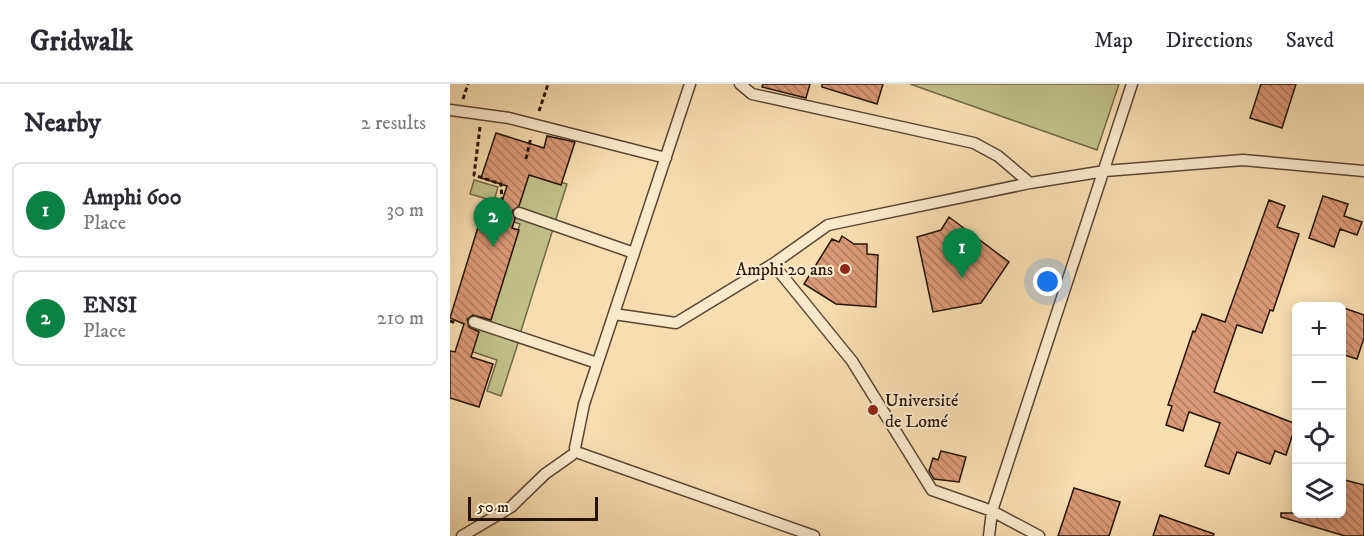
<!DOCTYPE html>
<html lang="en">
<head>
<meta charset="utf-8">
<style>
  :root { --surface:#fff; --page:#f2f2f3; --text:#2b2b33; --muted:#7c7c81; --line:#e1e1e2; --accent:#0b8043 }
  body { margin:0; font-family:"IM FELL DW Pica",serif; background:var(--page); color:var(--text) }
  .controls { position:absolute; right:18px; bottom:18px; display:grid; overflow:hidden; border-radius:9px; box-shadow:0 3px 15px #0003 }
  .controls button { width:54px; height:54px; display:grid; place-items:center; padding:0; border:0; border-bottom:2px solid var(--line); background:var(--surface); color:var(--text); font:30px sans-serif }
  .scale { position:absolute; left:18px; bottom:15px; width:130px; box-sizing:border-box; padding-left:6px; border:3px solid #251405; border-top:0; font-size:16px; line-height:21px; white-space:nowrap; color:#251405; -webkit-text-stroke:4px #faeacc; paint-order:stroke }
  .you { position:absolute; left:598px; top:198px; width:21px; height:21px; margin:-15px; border:4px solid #fff; border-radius:50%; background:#1a73e8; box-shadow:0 0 0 9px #1a73e833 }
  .badge { display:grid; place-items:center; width:39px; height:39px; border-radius:50%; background:var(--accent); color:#fff; font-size:20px; font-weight:700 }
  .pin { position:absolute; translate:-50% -50px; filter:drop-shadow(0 2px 3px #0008) }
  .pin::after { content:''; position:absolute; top:32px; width:21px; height:18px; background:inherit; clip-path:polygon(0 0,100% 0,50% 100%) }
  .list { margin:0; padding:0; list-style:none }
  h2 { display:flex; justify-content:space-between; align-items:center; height:78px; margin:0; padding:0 24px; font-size:26px }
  h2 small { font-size:20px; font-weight:400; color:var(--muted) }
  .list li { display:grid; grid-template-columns:39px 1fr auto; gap:18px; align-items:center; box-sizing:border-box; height:96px; margin:0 12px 12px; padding:0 12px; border:2px solid var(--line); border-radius:9px }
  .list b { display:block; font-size:22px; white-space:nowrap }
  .list p { margin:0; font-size:20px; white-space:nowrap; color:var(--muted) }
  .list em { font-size:20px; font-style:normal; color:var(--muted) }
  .icon { flex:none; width:33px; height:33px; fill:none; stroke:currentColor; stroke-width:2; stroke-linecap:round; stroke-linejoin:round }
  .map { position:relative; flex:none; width:914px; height:452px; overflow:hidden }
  header { display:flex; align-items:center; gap:36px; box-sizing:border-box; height:84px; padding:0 30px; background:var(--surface); border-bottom:2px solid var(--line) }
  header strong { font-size:28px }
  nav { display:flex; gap:33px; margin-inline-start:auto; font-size:21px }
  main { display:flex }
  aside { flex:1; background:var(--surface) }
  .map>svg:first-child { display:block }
  .grass { fill:#c1c089; stroke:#736a47; stroke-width:1.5 }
  .building { fill:url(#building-back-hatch); stroke:#251405; stroke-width:1.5 }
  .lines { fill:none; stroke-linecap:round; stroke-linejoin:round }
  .service-casing { stroke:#5a4630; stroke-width:13 }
  .path { stroke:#251405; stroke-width:3; stroke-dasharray:4.5 3; stroke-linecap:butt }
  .service { stroke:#faeacc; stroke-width:10 }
  .poi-dot { fill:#8f2418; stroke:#faeacc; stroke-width:2 }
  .labels { text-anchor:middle; stroke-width:4.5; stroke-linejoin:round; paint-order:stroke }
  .poi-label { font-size:18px; fill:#251405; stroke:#faeacc; text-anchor:end }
</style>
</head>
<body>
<header>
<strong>Gridwalk</strong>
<nav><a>Map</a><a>Directions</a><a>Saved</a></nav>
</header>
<main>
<aside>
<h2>Nearby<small>2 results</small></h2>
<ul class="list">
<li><span class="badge">1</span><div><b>Amphi 600</b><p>Place</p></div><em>30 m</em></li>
<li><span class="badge">2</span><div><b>ENSI</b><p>Place</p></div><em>210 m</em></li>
</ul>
</aside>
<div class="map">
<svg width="914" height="452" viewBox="0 0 914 452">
  <defs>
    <pattern id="building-back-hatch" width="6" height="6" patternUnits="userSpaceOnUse" patternTransform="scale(1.5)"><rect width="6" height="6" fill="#db9a77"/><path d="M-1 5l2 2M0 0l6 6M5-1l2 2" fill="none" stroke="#b17c60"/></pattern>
  </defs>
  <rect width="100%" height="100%" fill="#f7deb1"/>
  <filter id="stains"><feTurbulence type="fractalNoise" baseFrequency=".00333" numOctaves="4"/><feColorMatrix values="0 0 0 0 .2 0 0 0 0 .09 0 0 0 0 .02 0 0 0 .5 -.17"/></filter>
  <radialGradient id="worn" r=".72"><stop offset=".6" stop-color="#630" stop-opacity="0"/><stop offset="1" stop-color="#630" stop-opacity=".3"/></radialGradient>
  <path class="grass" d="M 460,0 L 669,0 L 647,66 Z
    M 70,85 L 117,100 L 105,138 L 67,126 L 73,108 Z
    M 24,96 L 48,103 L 44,117 L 20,110 Z
    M 57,130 L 103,145 L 70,250 L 22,235 L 23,232 L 39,236 L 70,140 L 55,135 Z
    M 29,243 L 69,256 L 51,312 L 37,307 L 47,276 L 14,265 L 22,264 Z"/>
  <path class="building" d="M 313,0 L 360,0 L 356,14 L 312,3 Z
    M 372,0 L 433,0 L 427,20 L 372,3 Z
    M 811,0 L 846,0 L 832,44 L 800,34 Z
    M 46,49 L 94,64 L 97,52 L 125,58 L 111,101 L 79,91 L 69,122 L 62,127 L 65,135 L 62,144 L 69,146 L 41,236 L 23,231 L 17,235 L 19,243 L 29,248 L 21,273 L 43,280 L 29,323 L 0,314 L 0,267 L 5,268 L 14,240 L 0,234 L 33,127 L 47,132 L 57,102 L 31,94 Z
    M 873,112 L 898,120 L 894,132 L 912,138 L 907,151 L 890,145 L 884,163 L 859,154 Z
    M 819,116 L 835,122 L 827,143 L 849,150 L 823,227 L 820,226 L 812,249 L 787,241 L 764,308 L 846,340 L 836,371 L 825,367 L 820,380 L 787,368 L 779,390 L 755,382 L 770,339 L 739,328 L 733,347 L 716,341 L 722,322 L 718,321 L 743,247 L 745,248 L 752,230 L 775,238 Z
    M 499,133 L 559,178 L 531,219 L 483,228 L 467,153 L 491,146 Z
    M 392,152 L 404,160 L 417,160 L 417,170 L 428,171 L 426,223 L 386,220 L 354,200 L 382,155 L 389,158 Z
    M 891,223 L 914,231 L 914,254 L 907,275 L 891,270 Z
    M 491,367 L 516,373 L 509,398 L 484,395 L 479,387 L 483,374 L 488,376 Z
    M 891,395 L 914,401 L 914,452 L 895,452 L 831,433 L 831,429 L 891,429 Z
    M 624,404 L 670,418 L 659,452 L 608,452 Z
    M 710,431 L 764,450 L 763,452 L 703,452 Z"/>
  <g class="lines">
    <g class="service-casing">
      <path id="service" d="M 290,0 L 302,10 L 524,59 L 548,72 L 580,99
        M 0,26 L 59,34 L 216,74
        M 69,129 L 184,169
        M 323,180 L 402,277 L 482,406 L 542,427 L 589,452
        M 164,230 L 226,239 L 323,180 L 378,141 L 580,99 L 655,87 L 793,76 L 914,87
        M 24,238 L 147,279
        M 125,364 L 134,320 L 240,0
        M 129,369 L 364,452
        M 12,452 L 61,423 L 95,390 L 122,371
        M 539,452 L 542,427 L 682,0"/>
    </g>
    <path class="path" d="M 13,15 L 18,0
      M 89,27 L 98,0
      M 30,43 L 24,91 L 51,100 L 52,116
      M 76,75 L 81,53
      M 0,237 L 7,239"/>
    <use href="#service" class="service"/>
  </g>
  <g class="poi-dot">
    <circle cx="395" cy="185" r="6"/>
    <circle cx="423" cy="326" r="6"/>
  </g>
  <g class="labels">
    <g class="poi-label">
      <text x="383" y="191">Amphi 20 ans</text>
      <text x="435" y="322" text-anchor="start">Université<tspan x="435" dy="21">de Lomé</tspan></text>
    </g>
  </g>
  <rect width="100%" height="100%" filter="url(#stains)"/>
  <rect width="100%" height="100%" fill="url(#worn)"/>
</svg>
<div class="controls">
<button>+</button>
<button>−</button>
<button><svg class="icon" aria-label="locate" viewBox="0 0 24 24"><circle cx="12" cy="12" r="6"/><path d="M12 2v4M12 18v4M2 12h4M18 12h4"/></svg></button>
<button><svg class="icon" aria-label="layers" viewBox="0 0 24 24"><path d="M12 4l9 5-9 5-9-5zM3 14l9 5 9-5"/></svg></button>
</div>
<div class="scale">50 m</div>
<div class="you"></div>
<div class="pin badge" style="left:512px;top:194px">1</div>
<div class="pin badge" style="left:43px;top:163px">2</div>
</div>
</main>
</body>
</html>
